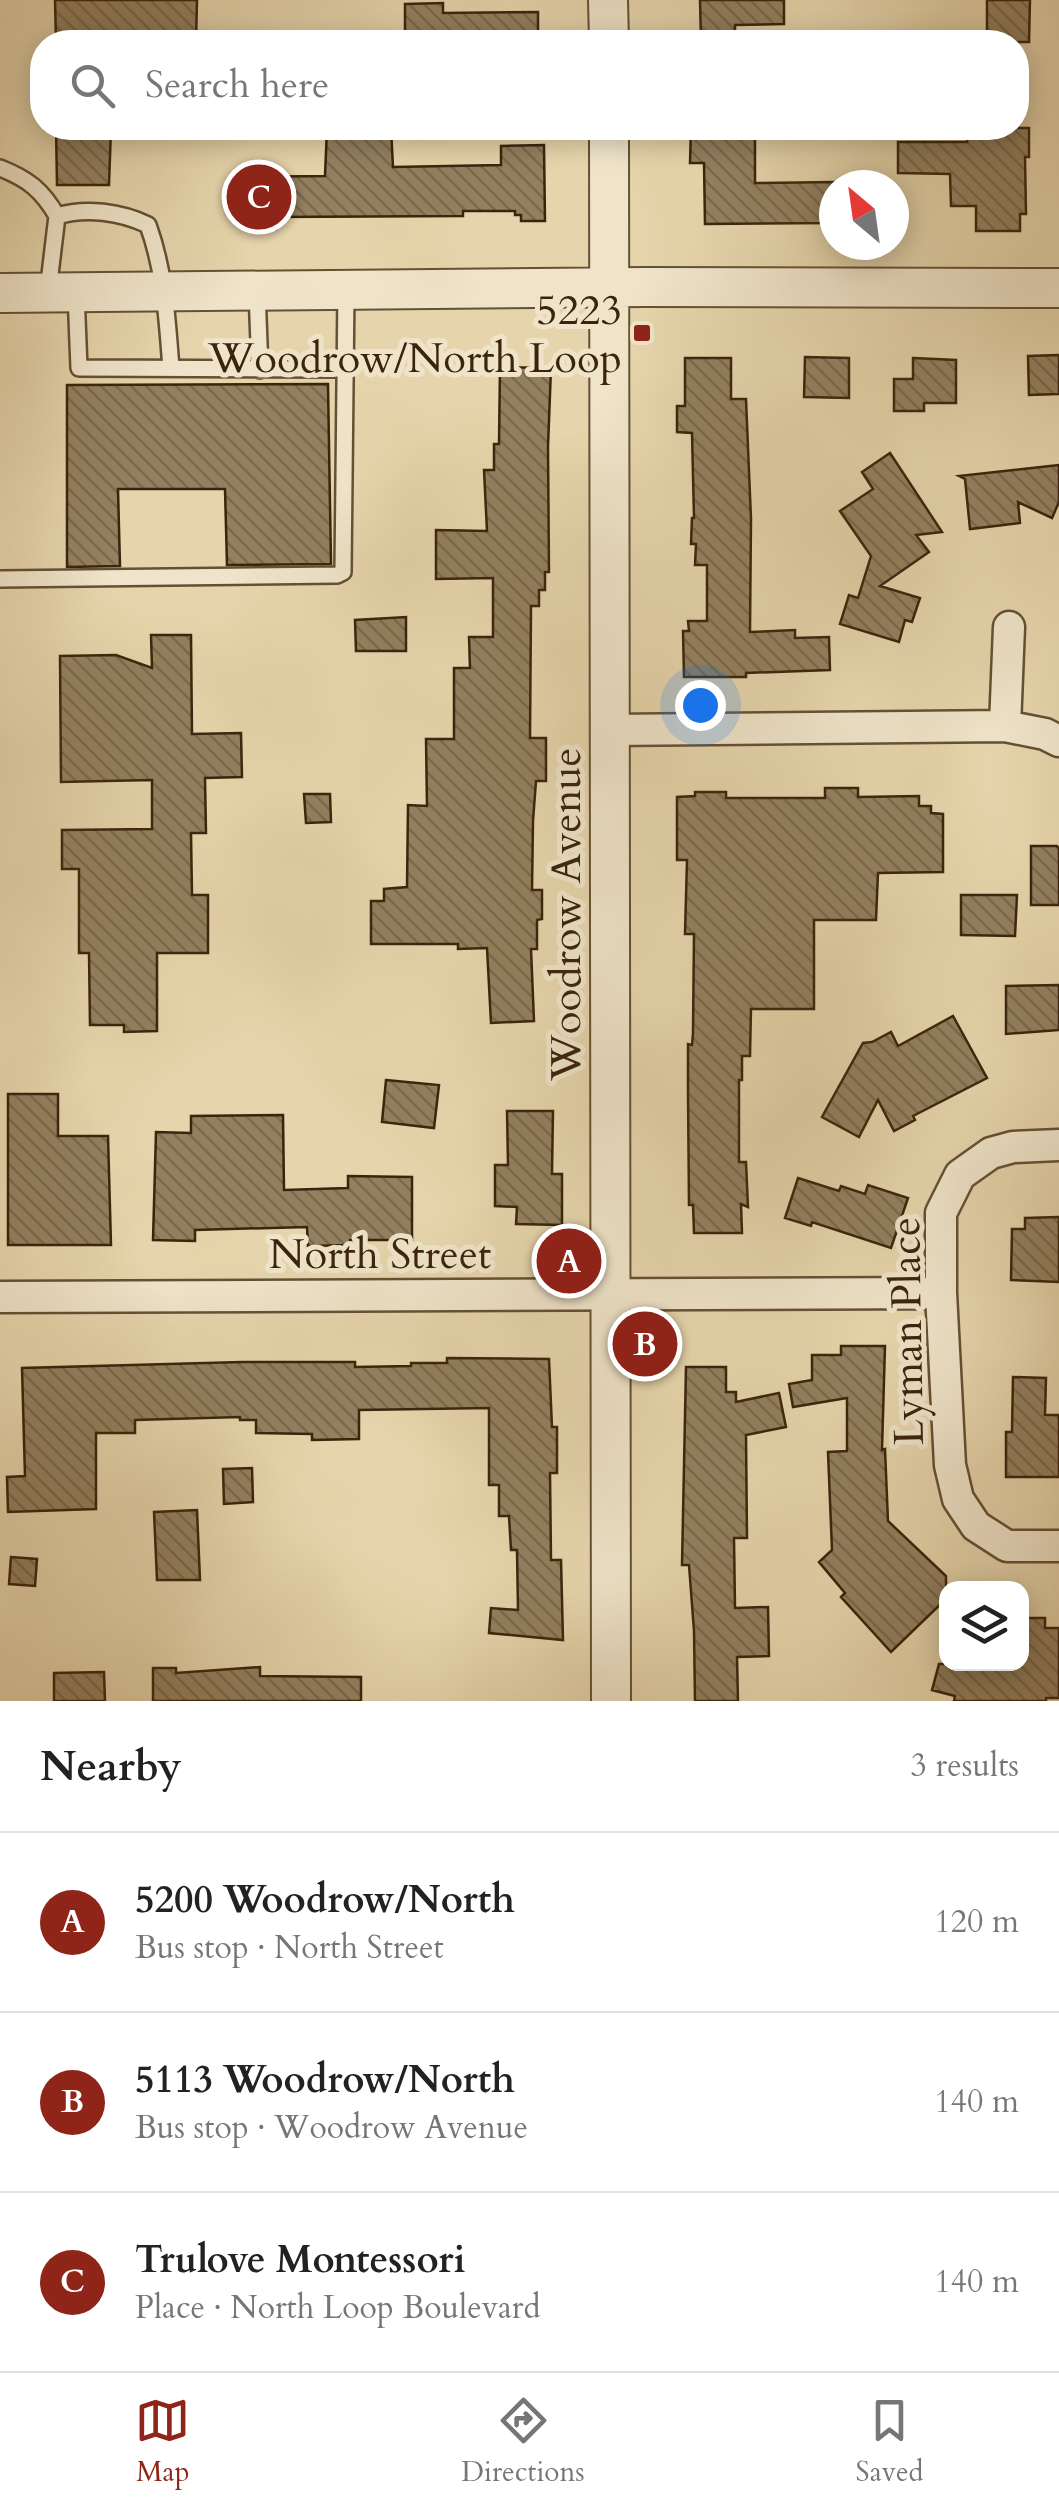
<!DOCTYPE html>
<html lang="en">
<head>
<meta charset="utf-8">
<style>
  :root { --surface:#fff; --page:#f2f2f2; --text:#222; --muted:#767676; --line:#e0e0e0; --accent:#8f2418 }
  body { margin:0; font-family:Cardo,serif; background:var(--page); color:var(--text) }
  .controls { position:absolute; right:30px; bottom:30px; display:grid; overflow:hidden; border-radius:20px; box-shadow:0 5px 25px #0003 }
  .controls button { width:90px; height:90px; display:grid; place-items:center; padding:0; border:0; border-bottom:2px solid var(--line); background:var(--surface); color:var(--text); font:50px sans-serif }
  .compass { position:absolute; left:819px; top:170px; width:90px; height:90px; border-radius:50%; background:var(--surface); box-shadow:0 5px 25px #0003; rotate:331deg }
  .you { position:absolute; left:700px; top:705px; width:35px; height:35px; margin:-25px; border:8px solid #fff; border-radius:50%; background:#1a73e8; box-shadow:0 0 0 15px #1a73e833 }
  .badge { display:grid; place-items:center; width:65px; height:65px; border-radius:50%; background:var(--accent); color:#fff; font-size:32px; font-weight:700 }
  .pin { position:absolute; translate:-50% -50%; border:5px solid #fff; box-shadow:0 2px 10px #0006 }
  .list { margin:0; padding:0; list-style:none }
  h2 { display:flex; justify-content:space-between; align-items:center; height:130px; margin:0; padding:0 40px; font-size:42px }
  h2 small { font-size:32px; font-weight:400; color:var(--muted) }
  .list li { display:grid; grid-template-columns:65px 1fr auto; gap:30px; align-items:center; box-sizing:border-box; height:180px; padding:0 40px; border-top:2px solid var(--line) }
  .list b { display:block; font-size:38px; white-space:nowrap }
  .list p { margin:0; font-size:32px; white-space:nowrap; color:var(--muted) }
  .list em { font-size:32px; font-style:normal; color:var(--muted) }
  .icon { flex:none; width:55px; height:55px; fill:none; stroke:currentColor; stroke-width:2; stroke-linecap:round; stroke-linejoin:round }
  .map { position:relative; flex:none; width:1059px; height:1701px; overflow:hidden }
  .search { position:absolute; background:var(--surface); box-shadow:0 5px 25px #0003; left:30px; right:30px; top:30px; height:110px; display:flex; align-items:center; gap:25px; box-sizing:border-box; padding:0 35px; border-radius:40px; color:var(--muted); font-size:38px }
  .sheet { height:670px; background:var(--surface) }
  nav { display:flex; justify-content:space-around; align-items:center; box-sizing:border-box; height:140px; border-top:2px solid var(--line); background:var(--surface); font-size:28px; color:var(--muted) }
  nav a { display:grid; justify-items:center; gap:5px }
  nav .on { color:var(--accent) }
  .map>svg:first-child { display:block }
  .building { fill:url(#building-back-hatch); stroke:#3a240c; stroke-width:2.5 }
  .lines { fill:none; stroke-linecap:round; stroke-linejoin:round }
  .service-casing { stroke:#655034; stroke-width:20 }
  .minor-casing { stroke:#655034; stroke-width:35 }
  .tertiary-casing { stroke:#655034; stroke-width:42 }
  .service { stroke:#efe4c9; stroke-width:15 }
  .minor { stroke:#efe4c9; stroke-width:30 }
  .tertiary { stroke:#efe4c9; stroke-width:38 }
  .poi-dot { fill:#8f2418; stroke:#efe4c9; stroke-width:4 }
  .labels { text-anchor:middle; stroke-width:10; stroke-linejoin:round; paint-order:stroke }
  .poi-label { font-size:42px; fill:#3a240c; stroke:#efe4c9; text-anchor:end }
  .street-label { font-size:42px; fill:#3a240c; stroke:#efe4c9 }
</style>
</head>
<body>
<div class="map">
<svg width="1059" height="1701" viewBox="0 0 1059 1701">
  <defs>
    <pattern id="building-back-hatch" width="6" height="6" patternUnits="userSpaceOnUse" patternTransform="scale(2.5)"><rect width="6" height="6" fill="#93805f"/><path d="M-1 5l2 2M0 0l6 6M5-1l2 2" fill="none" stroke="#79694d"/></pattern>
  </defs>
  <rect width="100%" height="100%" fill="#e6d5ac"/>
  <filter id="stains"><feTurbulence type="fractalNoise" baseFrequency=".002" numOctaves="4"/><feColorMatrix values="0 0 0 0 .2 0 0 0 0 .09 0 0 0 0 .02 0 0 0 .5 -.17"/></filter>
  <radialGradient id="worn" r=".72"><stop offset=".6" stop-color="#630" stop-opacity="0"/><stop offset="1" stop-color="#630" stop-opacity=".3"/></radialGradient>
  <path class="building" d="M 55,0 L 197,0 L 196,42 L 56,42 Z
    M 700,0 L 784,0 L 784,24 L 735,25 L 735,42 L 701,42 Z
    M 987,0 L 1030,0 L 1029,42 L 987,42 Z
    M 443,3 L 443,13 L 538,12 L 538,42 L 405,42 L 405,4 Z
    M 56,128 L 111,128 L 109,185 L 57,185 Z
    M 327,128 L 391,128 L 393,167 L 501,165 L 501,146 L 544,145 L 545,221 L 521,221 L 521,215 L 515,215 L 515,211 L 463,211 L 463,216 L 275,217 L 276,229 L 245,229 L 245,217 L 230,217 L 229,177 L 325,176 Z
    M 691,128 L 755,128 L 755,183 L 834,182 L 834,223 L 705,224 L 704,163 L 690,163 Z
    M 967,128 L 1029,128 L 1029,157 L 1025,157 L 1026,214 L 1020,214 L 1020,231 L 976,231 L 976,206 L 951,206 L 950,174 L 898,173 L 898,142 L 967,142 Z
    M 1059,355 L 1059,394 L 1029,395 L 1028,356 Z
    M 805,357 L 849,358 L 849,398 L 804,397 Z
    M 685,358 L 731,358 L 731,399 L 746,399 L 751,519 L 750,632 L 795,630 L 795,638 L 829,637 L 830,670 L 746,673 L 746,677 L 684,677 L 683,631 L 689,631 L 688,621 L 707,621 L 707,565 L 695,565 L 696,544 L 691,544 L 692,518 L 694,518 L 692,433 L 677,432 L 677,406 L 685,406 Z
    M 913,358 L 956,360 L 956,403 L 924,403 L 924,411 L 894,411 L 894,379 L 913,379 Z
    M 500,367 L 551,368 L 548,447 L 549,572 L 545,572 L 545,590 L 539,590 L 539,606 L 531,606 L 530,738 L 546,738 L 546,781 L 536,781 L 533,821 L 532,890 L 542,890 L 542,919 L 537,920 L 537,949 L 531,949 L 534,1021 L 491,1023 L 487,948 L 458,949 L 458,944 L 371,944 L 371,901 L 384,901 L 384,889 L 407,887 L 408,805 L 427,806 L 426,739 L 454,739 L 454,668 L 470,668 L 469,637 L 493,637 L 493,578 L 436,579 L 436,530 L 487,531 L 484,470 L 494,470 L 494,444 L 499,444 Z
    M 328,384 L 331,564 L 227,565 L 225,489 L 118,489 L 120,566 L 67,567 L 67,385 Z
    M 890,453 L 942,532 L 916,535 L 929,552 L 880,586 L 920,598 L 912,622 L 905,620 L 899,642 L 840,624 L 849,595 L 858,598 L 871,556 L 840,511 L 873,489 L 862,472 Z
    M 1059,465 L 1059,502 L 1052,518 L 1018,502 L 1020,523 L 970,529 L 965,479 L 959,476 Z
    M 406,617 L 406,651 L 356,651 L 355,620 Z
    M 151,635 L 191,635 L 192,734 L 241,733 L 242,777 L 205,778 L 206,833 L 191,833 L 192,895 L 208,895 L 208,953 L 157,953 L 157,1031 L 124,1032 L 124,1025 L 90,1025 L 89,953 L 79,953 L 79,869 L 62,869 L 62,830 L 152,829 L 152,780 L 61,782 L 60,656 L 116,655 L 152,668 Z
    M 825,788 L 858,788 L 858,797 L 919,796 L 919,806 L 931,806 L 931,813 L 943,814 L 943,872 L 878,873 L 876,920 L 814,920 L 814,1009 L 751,1009 L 750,1056 L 742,1056 L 742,1080 L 739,1080 L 739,1162 L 746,1162 L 748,1207 L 741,1204 L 742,1233 L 694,1233 L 693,1205 L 689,1205 L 688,1094 L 688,1044 L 692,1045 L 693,1033 L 694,934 L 685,934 L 687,860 L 677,860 L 677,797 L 695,796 L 695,792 L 726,792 L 726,798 L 825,798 Z
    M 304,794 L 330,794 L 331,822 L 306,823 Z
    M 1031,846 L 1057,846 L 1059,849 L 1059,905 L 1031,905 Z
    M 961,895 L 1017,895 L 1015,936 L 961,935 Z
    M 1059,985 L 1059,1030 L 1006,1034 L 1006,986 Z
    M 953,1016 L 987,1078 L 913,1116 L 915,1120 L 894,1131 L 878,1100 L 859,1137 L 822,1117 L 863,1043 L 872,1042 L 891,1032 L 898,1046 Z
    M 386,1080 L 439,1085 L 434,1128 L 382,1122 Z
    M 8,1094 L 58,1094 L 58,1136 L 108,1136 L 111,1245 L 8,1245 Z
    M 507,1111 L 553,1111 L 552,1174 L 562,1174 L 562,1225 L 516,1224 L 517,1207 L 495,1206 L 495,1165 L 508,1165 Z
    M 283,1115 L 284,1190 L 348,1188 L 348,1176 L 412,1177 L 412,1240 L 350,1240 L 350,1245 L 308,1246 L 307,1227 L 195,1230 L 195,1241 L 153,1240 L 156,1132 L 191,1133 L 191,1116 Z
    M 798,1178 L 839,1191 L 841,1186 L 865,1194 L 868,1185 L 908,1198 L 891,1248 L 812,1222 L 811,1226 L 785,1218 Z
    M 1059,1217 L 1059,1282 L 1011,1280 L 1012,1229 L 1025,1229 L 1025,1218 Z
    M 841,1346 L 885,1346 L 882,1450 L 885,1449 L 888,1521 L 946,1576 L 946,1599 L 891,1652 L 841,1597 L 845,1593 L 819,1562 L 832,1550 L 828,1452 L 847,1451 L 847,1398 L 793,1407 L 789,1384 L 812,1380 L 812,1355 L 841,1355 Z
    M 447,1358 L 549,1359 L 552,1427 L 557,1427 L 557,1473 L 550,1473 L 551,1560 L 561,1560 L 563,1640 L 489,1633 L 491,1608 L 518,1610 L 517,1550 L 511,1550 L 509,1516 L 499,1516 L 499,1485 L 489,1485 L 489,1408 L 359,1410 L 359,1439 L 312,1440 L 312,1434 L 256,1433 L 256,1420 L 240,1420 L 240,1417 L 135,1420 L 135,1433 L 96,1433 L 96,1509 L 8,1512 L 7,1477 L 25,1476 L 22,1368 L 242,1362 L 355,1362 L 355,1367 L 411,1366 L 411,1363 L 447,1363 Z
    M 686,1367 L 726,1367 L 726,1392 L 736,1392 L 736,1402 L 779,1393 L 786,1427 L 746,1435 L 747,1538 L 734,1538 L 735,1608 L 768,1607 L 769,1656 L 737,1657 L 738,1701 L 695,1701 L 694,1631 L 689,1565 L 682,1565 Z
    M 1013,1377 L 1046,1378 L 1045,1415 L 1059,1415 L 1059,1477 L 1006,1477 L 1006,1432 L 1012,1432 Z
    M 252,1468 L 253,1502 L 224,1504 L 223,1469 Z
    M 197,1510 L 200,1580 L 157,1580 L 154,1512 Z
    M 11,1557 L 37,1559 L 35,1586 L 9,1584 Z
    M 1022,1618 L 1045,1618 L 1045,1628 L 1059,1628 L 1059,1698 L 1046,1698 L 1046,1701 L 954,1701 L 955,1696 L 932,1690 L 939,1664 L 1022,1664 Z
    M 260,1667 L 260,1676 L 361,1677 L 361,1701 L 153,1701 L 153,1668 L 176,1668 L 176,1673 Z
    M 104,1672 L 105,1701 L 54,1701 L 54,1673 Z"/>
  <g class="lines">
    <g class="service-casing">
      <path id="service" d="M 0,168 C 28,179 42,190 57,216
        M 48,291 L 57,216 C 86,207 121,212 148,225 C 165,272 167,319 171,368
        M 257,291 L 260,370
        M 76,293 L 79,368 L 345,369
        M 0,579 L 337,575 L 343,572 L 346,290"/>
    </g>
    <g class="minor-casing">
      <path id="minor" d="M 1005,726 L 1009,627
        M 610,730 L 1005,726 L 1045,734 L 1059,741
        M 1059,1145 L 1013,1147 L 991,1153 L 960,1175 L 941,1213 L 941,1293 L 950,1465 L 958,1499 L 976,1526 L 1007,1546 L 1059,1546
        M 0,1297 L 941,1293"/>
    </g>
    <g class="tertiary-casing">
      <path id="tertiary" d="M 608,0 L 609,42
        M 609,128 L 611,1701
        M 0,293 L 645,287 L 1059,288"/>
    </g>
    <use href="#service" class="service"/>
    <use href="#minor" class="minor"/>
    <use href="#tertiary" class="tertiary"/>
  </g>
  <rect class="poi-dot" x="632" y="323" width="20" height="20" rx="5"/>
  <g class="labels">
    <g class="poi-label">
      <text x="622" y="324">5223<tspan x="622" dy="48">Woodrow/North Loop</tspan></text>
    </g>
    <g class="street-label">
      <text transform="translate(565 914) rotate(-90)" y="15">Woodrow Avenue</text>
      <text x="380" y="1268">North Street</text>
      <text transform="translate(906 1331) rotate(-91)" y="15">Lyman Place</text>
    </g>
  </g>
  <rect width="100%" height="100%" filter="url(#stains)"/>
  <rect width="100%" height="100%" fill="url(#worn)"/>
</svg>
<div class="controls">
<button><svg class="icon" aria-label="layers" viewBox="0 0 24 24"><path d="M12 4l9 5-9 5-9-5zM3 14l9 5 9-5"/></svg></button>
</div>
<svg class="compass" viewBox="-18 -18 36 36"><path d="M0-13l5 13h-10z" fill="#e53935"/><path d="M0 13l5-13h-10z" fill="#767676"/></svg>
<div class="you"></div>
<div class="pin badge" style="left:569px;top:1261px">A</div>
<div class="pin badge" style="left:645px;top:1344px">B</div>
<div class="pin badge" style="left:259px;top:197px">C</div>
<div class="search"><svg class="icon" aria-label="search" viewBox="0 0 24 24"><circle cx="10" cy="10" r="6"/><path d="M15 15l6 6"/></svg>Search here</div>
</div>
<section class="sheet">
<h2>Nearby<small>3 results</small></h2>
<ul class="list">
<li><span class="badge">A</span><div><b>5200 Woodrow/North</b><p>Bus stop · North Street</p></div><em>120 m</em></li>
<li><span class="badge">B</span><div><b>5113 Woodrow/North</b><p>Bus stop · Woodrow Avenue</p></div><em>140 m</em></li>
<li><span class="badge">C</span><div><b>Trulove Montessori</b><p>Place · North Loop Boulevard</p></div><em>140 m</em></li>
</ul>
</section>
<nav>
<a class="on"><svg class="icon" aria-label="map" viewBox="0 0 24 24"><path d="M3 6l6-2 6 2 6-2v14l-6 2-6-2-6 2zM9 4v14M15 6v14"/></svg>Map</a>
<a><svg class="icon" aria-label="directions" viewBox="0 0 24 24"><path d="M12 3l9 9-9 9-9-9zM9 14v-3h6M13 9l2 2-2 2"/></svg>Directions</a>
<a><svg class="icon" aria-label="saved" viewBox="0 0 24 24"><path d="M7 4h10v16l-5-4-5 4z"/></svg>Saved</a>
</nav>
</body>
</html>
